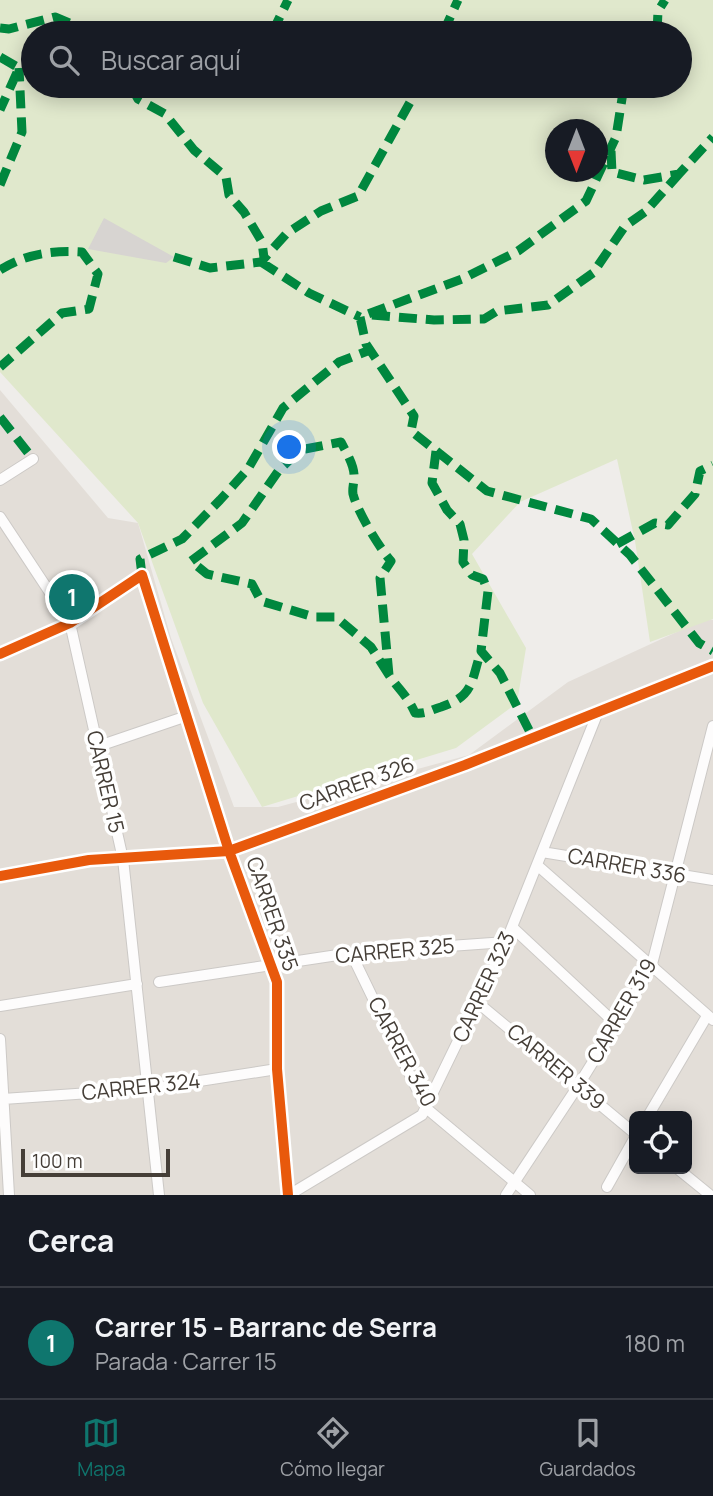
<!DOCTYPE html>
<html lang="es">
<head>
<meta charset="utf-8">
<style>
  :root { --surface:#171b24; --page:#242831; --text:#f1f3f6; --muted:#9ea1a6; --line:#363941; --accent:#0f766e }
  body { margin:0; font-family:Manrope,sans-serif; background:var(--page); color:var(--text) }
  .controls { position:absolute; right:21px; bottom:21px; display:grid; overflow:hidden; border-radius:10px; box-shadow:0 4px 18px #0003 }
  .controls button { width:63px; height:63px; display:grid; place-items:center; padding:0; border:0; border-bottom:2px solid var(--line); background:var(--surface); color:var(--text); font:35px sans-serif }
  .compass { position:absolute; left:545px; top:119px; width:63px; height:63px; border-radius:50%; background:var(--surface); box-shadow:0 4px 18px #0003; rotate:180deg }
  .scale { position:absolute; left:21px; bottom:18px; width:149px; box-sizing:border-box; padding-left:7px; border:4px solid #453e37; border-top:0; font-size:19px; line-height:24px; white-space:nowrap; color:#453e37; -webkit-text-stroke:5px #fff; paint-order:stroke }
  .you { position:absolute; left:290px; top:448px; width:24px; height:24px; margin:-18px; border:5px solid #fff; border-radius:50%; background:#1a73e8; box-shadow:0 0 0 10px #1a73e833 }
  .badge { display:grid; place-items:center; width:46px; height:46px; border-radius:50%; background:var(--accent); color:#fff; font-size:23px; font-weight:700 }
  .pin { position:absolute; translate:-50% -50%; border:4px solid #fff; box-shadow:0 2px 7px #0006 }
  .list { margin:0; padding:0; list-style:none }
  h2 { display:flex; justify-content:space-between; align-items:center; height:91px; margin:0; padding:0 28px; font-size:30px }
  h2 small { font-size:23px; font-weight:400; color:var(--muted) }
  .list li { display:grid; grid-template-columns:46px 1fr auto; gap:21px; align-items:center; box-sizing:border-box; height:112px; padding:0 28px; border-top:2px solid var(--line) }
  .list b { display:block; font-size:26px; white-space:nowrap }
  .list p { margin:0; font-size:23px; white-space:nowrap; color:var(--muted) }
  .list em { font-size:23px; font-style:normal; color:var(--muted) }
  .icon { flex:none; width:38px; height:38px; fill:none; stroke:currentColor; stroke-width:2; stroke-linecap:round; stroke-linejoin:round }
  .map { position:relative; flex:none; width:713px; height:1195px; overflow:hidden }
  .search { position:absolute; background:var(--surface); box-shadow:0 4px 18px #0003; left:21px; right:21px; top:21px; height:77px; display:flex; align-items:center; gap:18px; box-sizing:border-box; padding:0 24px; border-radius:38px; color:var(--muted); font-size:26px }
  .sheet { height:203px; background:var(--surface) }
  nav { display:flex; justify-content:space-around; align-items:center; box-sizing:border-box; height:98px; border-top:2px solid var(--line); background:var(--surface); font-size:19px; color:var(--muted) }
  nav a { display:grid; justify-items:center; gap:4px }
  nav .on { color:var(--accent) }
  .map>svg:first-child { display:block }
  .residential { fill:#e3ded8; fill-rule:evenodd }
  .green { fill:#e0e8cc; fill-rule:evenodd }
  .building { fill:#d7d4d1 }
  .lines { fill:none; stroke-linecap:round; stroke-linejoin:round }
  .minor-casing { stroke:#ccc9c6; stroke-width:12 }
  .minor { stroke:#fdfcfc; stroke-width:10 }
  .quiet { stroke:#00873e; stroke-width:9; stroke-dasharray:18 9; stroke-linecap:butt }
  .cycleway-casing { stroke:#fff; stroke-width:15 }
  .cycleway { stroke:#e8590c; stroke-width:10 }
  .labels { text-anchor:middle; stroke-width:7; stroke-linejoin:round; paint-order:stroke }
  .street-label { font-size:21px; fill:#453e37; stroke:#fff }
</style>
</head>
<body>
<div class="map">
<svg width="713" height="1195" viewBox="0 0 713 1195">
  <rect width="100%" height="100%" fill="#efedea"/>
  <path class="residential" d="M 0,390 L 108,518 L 138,523 L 171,638 L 234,807 L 278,807 L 469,755 L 568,682 L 705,619 L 713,620 L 713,1195 L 0,1195 ZM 634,1116 L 687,1116 L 687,1169 L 634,1169 Z"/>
  <path class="green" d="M 0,0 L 713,0 L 713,619 L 650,642 L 635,541 L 617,459 L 520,502 L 472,554 L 526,648 L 517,703 L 456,748 L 262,807 L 203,703 L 138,523 L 0,372 ZM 33,33 L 680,33 L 680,86 L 33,86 ZM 556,130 L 598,130 L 598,172 L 556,172 Z"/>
  <path class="building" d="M 104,218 L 174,257 L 166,263 L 88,249 Z"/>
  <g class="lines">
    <g class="minor-casing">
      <path id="minor" d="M 0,480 L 33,459
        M 0,517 L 70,623 L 123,859 L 159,1195
        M 0,654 L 70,623 L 142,575 L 229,851 L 277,982 L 277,1069 L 288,1195
        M 96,747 L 187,716
        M 542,852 L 713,880
        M 537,865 L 713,1020
        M 0,876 L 89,860 L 229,851 L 465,765 L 713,666
        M 512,927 L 616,1024
        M 351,953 L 426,1108 L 530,1195
        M 159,982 L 351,953 L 506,942
        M 477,1002 L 634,1133
        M 0,1006 L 137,984
        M 0,1039 L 9,1195
        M 3,1099 L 148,1089 L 277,1069
        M 648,1116 L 707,1016
        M 678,1169 L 710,1195
        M 607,1187 L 634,1139
        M 289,1195 L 422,1115 L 506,942 L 598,712
        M 506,1195 L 578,1086 L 651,968 L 713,726"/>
    </g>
    <use href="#minor" class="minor"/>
    <path class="quiet" d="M 0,28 L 9,29 L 55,17 L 93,33
      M 272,33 L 288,0
      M 443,33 L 458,0
      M 657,33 L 658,11 L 665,0
      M 0,57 L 19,68 L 0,110
      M 131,86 L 138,99 L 165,114 L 194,150 L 226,177 L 229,195 L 244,212 L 262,242 L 264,258
      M 368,86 L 370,86
      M 399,86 L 417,90
      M 624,86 L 616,137 L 586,201 L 518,251 L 462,279 L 360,317 L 366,344 L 414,416 L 411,431 L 487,491 L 591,519 L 630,555 L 699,643 L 713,651
      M 611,151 L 612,172 L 644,180 L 679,174 L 713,137
      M 0,185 L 22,132 L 19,68
      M 174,257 L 210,268 L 261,262 L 287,233 L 321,211 L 358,196 L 419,86
      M 261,262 L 309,293 L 360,317
      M 0,270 C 25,254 53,250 82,252 L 98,274 L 89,309 L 62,313 L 0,367
      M 372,315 L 434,320 L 484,319 L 497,311 L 548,305 L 593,273 L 625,226 L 645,212 L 679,174
      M 0,417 L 33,459
      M 436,451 L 432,483 L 447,510 L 460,524 L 464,540 L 463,562 L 472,575 L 483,579 L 488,591 L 481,651 L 500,673 L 533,738
      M 617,544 L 655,523 L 668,525 L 695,494 L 700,471 L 713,465
      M 142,575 L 140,559 L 182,539 L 220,500 L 248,469 L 283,408 L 339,362 L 370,350
      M 389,675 L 371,647 L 336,617 L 314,617 L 261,601 L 252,584 L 207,574 L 191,561 L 242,523 L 279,470 L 300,450 L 341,442 C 346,452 355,466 354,478 C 354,483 352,489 353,494 C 357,511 380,549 391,561 L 380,578 L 389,675 C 399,690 407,695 415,713 C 427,714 430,710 441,707 C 474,696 471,682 481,651"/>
    <g class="cycleway-casing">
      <path id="cycleway" d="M 0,654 L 70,623 L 142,575 L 229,851 L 277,982 L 277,1069 L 288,1195
        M 0,876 L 89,860 L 229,851 L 465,765 L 713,666"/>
    </g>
    <use href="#cycleway" class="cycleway"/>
  </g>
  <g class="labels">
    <g class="street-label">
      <text transform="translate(105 782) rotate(77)" y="7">CARRER 15</text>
      <text transform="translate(357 784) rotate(-20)" y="7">CARRER 326</text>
      <text transform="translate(627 866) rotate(10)" y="7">CARRER 336</text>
      <text transform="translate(272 914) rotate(71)" y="7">CARRER 335</text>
      <text transform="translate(395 951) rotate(-5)" y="7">CARRER 325</text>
      <text transform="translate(484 987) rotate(-65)" y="7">CARRER 323</text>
      <text transform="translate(622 1011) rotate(-60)" y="7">CARRER 319</text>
      <text transform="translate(402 1052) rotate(62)" y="7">CARRER 340</text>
      <text transform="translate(556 1067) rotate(40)" y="7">CARRER 339</text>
      <text transform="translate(141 1087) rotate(-6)" y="7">CARRER 324</text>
    </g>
  </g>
</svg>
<div class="controls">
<button><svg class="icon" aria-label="locate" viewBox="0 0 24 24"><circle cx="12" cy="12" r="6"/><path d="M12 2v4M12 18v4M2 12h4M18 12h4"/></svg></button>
</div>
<svg class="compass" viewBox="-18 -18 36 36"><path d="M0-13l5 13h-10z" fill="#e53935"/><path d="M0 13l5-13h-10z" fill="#9ea1a6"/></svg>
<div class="scale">100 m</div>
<div class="you"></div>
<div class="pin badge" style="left:72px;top:597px">1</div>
<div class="search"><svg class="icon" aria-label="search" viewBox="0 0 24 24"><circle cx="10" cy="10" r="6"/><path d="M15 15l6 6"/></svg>Buscar aquí</div>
</div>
<section class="sheet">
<h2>Cerca<small></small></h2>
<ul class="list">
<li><span class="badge">1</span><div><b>Carrer 15 - Barranc de Serra</b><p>Parada · Carrer 15</p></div><em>180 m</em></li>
</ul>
</section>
<nav>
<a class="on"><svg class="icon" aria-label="map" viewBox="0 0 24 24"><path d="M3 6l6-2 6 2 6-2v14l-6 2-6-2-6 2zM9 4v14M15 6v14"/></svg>Mapa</a>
<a><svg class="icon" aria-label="directions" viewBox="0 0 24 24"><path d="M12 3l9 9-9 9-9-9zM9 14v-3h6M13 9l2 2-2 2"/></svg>Cómo llegar</a>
<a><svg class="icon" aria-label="saved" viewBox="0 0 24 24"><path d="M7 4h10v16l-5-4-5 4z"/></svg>Guardados</a>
</nav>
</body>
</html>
